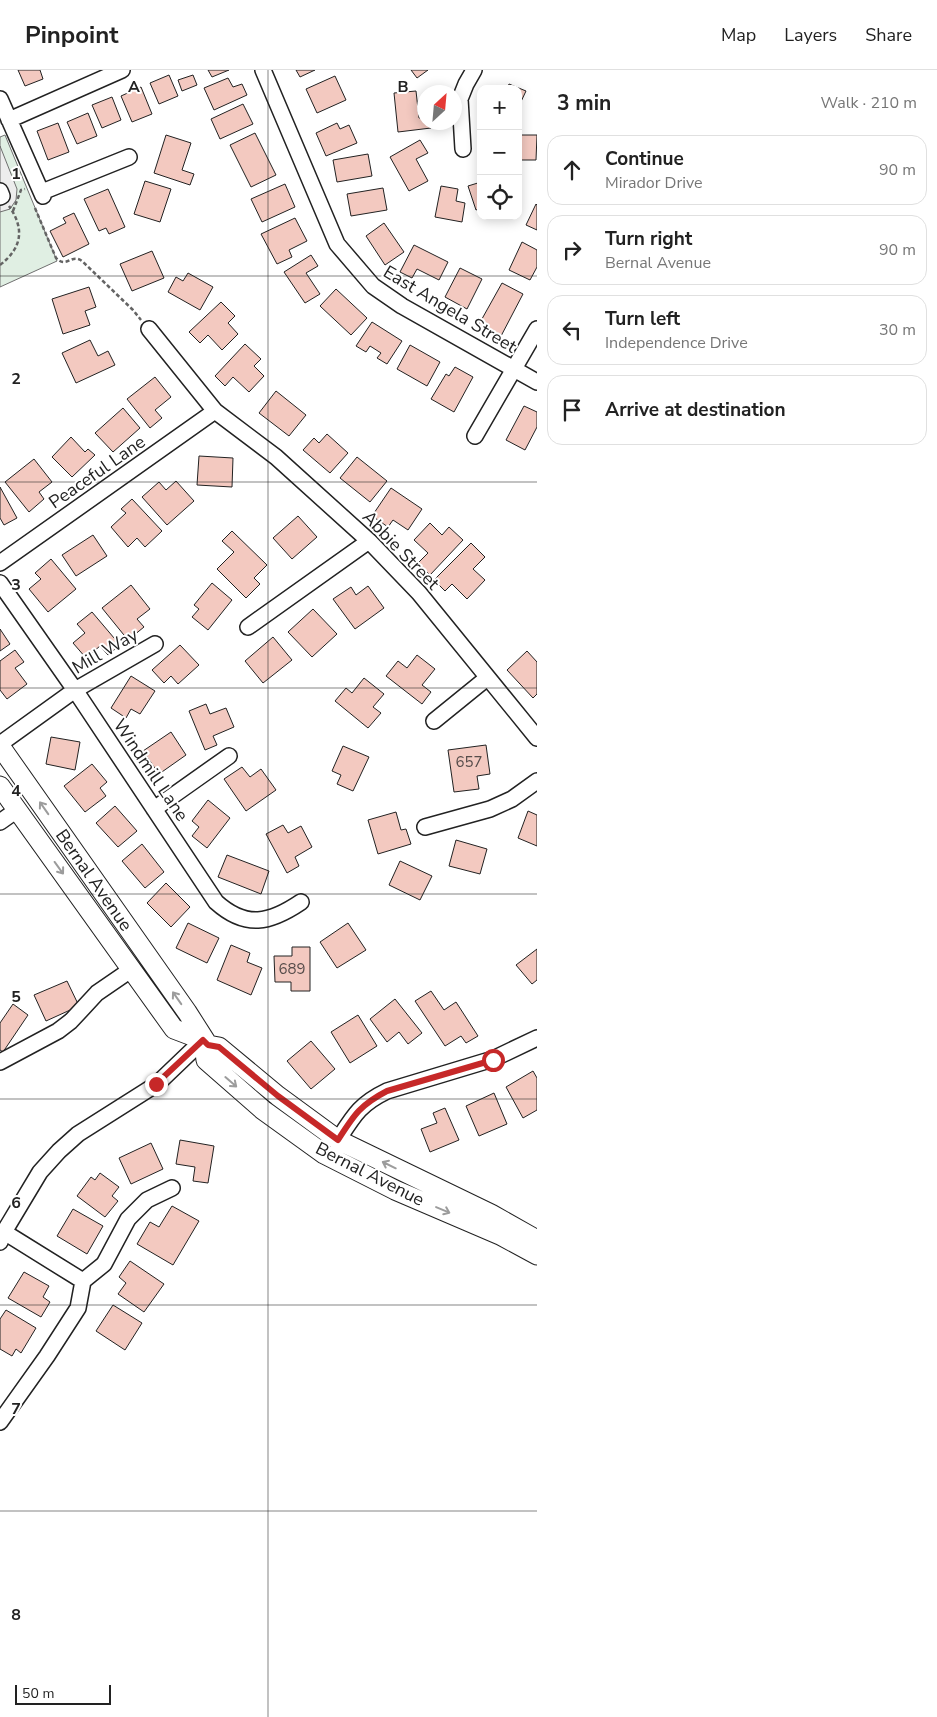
<!DOCTYPE html>
<html lang="en">
<head>
<meta charset="utf-8">
<style>
  :root { --surface:#fff; --page:#f6f6f6; --text:#222; --muted:#767676; --line:#e0e0e0 }
  body { margin:0; font-family:"Nunito Sans",sans-serif; background:var(--page); color:var(--text) }
  .controls { position:absolute; right:15px; top:15px; display:grid; overflow:hidden; border-radius:10px; box-shadow:0 2px 12px #0003 }
  .controls button { width:45px; height:45px; display:grid; place-items:center; padding:0; border:0; border-bottom:1px solid var(--line); background:var(--surface); color:var(--text); font:25px sans-serif }
  .compass { position:absolute; left:417px; top:15px; width:45px; height:45px; border-radius:50%; background:var(--surface); box-shadow:0 2px 12px #0003; rotate:26deg }
  .scale { position:absolute; left:15px; bottom:12px; width:96px; box-sizing:border-box; padding-left:5px; border:2px solid #222; border-top:0; font-size:14px; line-height:18px; white-space:nowrap; color:#222; -webkit-text-stroke:4px #fff; paint-order:stroke }
  .stop { position:absolute; width:15px; height:15px; margin:-11px; border:4px solid #c62828; border-radius:50%; background:#fff }
  .stop.end { background:#c62828; border-color:#fff; box-shadow:0 1px 5px #0008 }
  .list { margin:0; padding:0; list-style:none }
  h2 { display:flex; justify-content:space-between; align-items:center; height:65px; margin:0; padding:0 20px; font-size:21px }
  h2 small { font-size:16px; font-weight:400; color:var(--muted) }
  .list li { display:grid; grid-template-columns:32px 1fr auto; gap:15px; align-items:center; box-sizing:border-box; height:70px; margin:0 10px 10px; padding:0 10px; border:1px solid var(--line); border-radius:15px }
  .list b { display:block; font-size:19px; white-space:nowrap }
  .list p { margin:0; font-size:16px; white-space:nowrap; color:var(--muted) }
  .list em { font-size:16px; font-style:normal; color:var(--muted) }
  .icon { flex:none; width:28px; height:28px; fill:none; stroke:currentColor; stroke-width:2; stroke-linecap:round; stroke-linejoin:round }
  .map { position:relative; flex:none; width:537px; height:1647px; overflow:hidden }
  header { display:flex; align-items:center; gap:30px; box-sizing:border-box; height:70px; padding:0 25px; background:var(--surface); border-bottom:1px solid var(--line) }
  header strong { font-size:24px }
  nav { display:flex; gap:28px; margin-inline-start:auto; font-size:18px }
  main { display:flex }
  aside { flex:1; background:var(--surface) }
  .map>svg:first-child { display:block }
  .green { fill:#e0efe3; stroke:#6f6f6f }
  .parking { fill:#ededed; stroke:#6f6f6f }
  .building { fill:#f3c9c0; stroke:#222 }
  .lines { fill:none; stroke-linecap:round; stroke-linejoin:round }
  .minor-casing { stroke:#222; stroke-width:18 }
  .major-casing { stroke:#222; stroke-width:21 }
  .path { stroke:#646464; stroke-width:2.5; stroke-dasharray:4 2.5; stroke-linecap:butt }
  .minor { stroke:#fff; stroke-width:15 }
  .major { stroke:#fff; stroke-width:19 }
  .oneway { stroke:#9c9c9c }
  .route { stroke:#c62828; stroke-width:6 }
  .grid { fill:none; stroke:#222; stroke-width:1; stroke-opacity:0.55 }
  .labels { text-anchor:middle; stroke-width:4; stroke-linejoin:round; paint-order:stroke }
  .number-label { font-size:15px; fill:#564c4a }
  .street-label { font-size:18px; fill:#222; stroke:#fff }
  .grid-label { font-size:16px; text-anchor:middle; font-weight:bold; fill:#222; stroke:#fff; stroke-width:4; stroke-linejoin:round; paint-order:stroke }
</style>
</head>
<body>
<header>
<strong>Pinpoint</strong>
<nav><a>Map</a><a>Layers</a><a>Share</a></nav>
</header>
<main>
<div class="map">
<svg width="537" height="1647" viewBox="0 0 537 1647">
  <rect width="100%" height="100%" fill="#fff"/>
  <path class="green" d="M 5,65 L 57,191 L 0,217 L 0,67 Z"/>
  <path class="parking" d="M 0,76 L 17,119 L 16,130 L 10,139 L 0,142 Z"/>
  <path class="building" d="M 18,0 L 40,0 L 43,9 L 25,16 Z
    M 208,0 L 229,0 L 212,7 Z
    M 296,0 L 315,0 L 300,7 Z
    M 411,0 L 428,0 L 417,8 Z
    M 169,5 L 178,26 L 159,34 L 150,13 Z
    M 193,5 L 197,15 L 182,21 L 178,10 Z
    M 335,6 L 346,30 L 317,43 L 306,19 Z
    M 228,8 L 233,17 L 242,14 L 247,25 L 214,40 L 204,18 Z
    M 509,14 L 526,21 L 518,38 L 518,19 L 507,19 Z
    M 141,17 L 152,44 L 132,52 L 121,26 Z
    M 416,21 L 419,48 L 424,48 L 424,52 L 430,52 L 431,58 L 398,62 L 394,23 Z
    M 112,27 L 121,50 L 102,58 L 92,35 Z
    M 243,34 L 253,54 L 220,69 L 211,49 Z
    M 88,43 L 97,66 L 77,74 L 67,52 Z
    M 58,53 L 69,82 L 48,90 L 37,61 Z
    M 337,53 L 340,59 L 349,55 L 357,73 L 326,86 L 316,63 Z
    M 255,63 L 276,105 L 251,117 L 230,75 Z
    M 166,65 L 191,73 L 182,100 L 194,104 L 190,115 L 154,103 Z
    M 518,65 L 537,65 L 536,90 L 518,90 Z
    M 420,70 L 428,83 L 416,89 L 428,111 L 409,121 L 390,87 Z
    M 368,84 L 372,106 L 337,112 L 333,90 Z
    M 145,111 L 171,119 L 160,152 L 134,144 Z
    M 481,112 L 481,138 L 476,140 L 468,116 Z
    M 285,114 L 295,137 L 262,152 L 251,129 Z
    M 441,116 L 458,119 L 456,131 L 465,133 L 462,152 L 435,147 Z
    M 383,118 L 387,140 L 351,146 L 347,124 Z
    M 108,119 L 125,157 L 109,164 L 106,158 L 99,161 L 84,129 Z
    M 536,134 L 537,135 L 537,160 L 526,155 Z
    M 74,143 L 89,174 L 63,187 L 50,161 L 66,153 L 63,148 Z
    M 295,148 L 307,171 L 289,180 L 292,187 L 277,194 L 261,164 Z
    M 384,153 L 404,182 L 385,195 L 366,166 Z
    M 522,172 L 537,180 L 537,197 L 530,210 L 509,200 Z
    M 414,175 L 448,192 L 439,210 L 417,199 L 412,208 L 400,202 Z
    M 152,181 L 164,208 L 132,221 L 120,194 Z
    M 311,185 L 318,196 L 306,203 L 320,224 L 305,233 L 284,202 Z
    M 460,198 L 482,209 L 467,239 L 445,227 Z
    M 188,203 L 213,217 L 200,240 L 168,222 L 176,207 L 183,211 Z
    M 502,213 L 523,224 L 500,268 L 478,256 Z
    M 89,217 L 96,237 L 85,241 L 90,255 L 63,264 L 52,229 Z
    M 336,219 L 367,248 L 351,265 L 320,236 Z
    M 221,232 L 235,246 L 228,253 L 238,264 L 222,280 L 208,265 L 200,273 L 189,262 Z
    M 372,252 L 402,271 L 387,294 L 377,288 L 381,283 L 370,276 L 366,282 L 356,276 Z
    M 90,270 L 98,286 L 108,281 L 115,295 L 76,313 L 62,283 Z
    M 245,274 L 261,289 L 254,296 L 264,306 L 249,322 L 233,307 L 225,316 L 215,306 Z
    M 410,275 L 440,292 L 427,316 L 397,299 Z
    M 455,297 L 473,307 L 454,342 L 431,329 L 446,304 L 449,306 Z
    M 155,307 L 171,327 L 155,340 L 162,348 L 150,358 L 127,329 Z
    M 276,321 L 306,345 L 289,366 L 259,343 Z
    M 524,336 L 537,342 L 537,357 L 525,380 L 506,370 Z
    M 123,338 L 140,358 L 113,382 L 95,363 Z
    M 327,364 L 348,383 L 330,403 L 303,380 L 314,368 L 319,373 Z
    M 71,367 L 85,382 L 88,379 L 95,385 L 72,407 L 52,387 Z
    M 199,386 L 233,388 L 232,417 L 197,415 Z
    M 357,387 L 387,411 L 370,432 L 340,408 Z
    M 34,389 L 52,412 L 39,422 L 44,429 L 29,442 L 5,412 Z
    M 176,411 L 194,431 L 167,455 L 142,427 L 159,412 L 166,420 Z
    M 0,417 L 17,448 L 4,455 L 0,448 Z
    M 391,418 L 422,439 L 408,460 L 393,450 L 388,457 L 372,446 Z
    M 132,429 L 162,461 L 145,477 L 137,468 L 128,477 L 111,457 L 126,443 L 121,439 Z
    M 298,446 L 317,467 L 292,489 L 273,468 Z
    M 430,453 L 442,465 L 449,457 L 463,470 L 430,505 L 418,493 L 428,483 L 414,470 Z
    M 232,461 L 267,495 L 254,508 L 260,514 L 246,528 L 217,499 L 234,482 L 222,471 Z
    M 93,465 L 107,486 L 76,506 L 62,485 Z
    M 471,473 L 485,487 L 473,499 L 485,510 L 467,529 L 452,514 L 445,521 L 434,510 Z
    M 51,489 L 76,519 L 48,542 L 29,519 L 41,509 L 35,503 Z
    M 212,513 L 232,530 L 208,560 L 192,547 L 199,539 L 194,535 Z
    M 131,515 L 150,539 L 137,549 L 144,557 L 128,570 L 102,538 Z
    M 368,516 L 384,538 L 355,559 L 333,529 L 351,517 L 356,525 Z
    M 313,539 L 337,564 L 312,587 L 288,562 Z
    M 92,542 L 120,575 L 108,585 L 100,576 L 86,588 L 73,573 L 85,563 L 77,554 Z
    M 0,559 L 10,574 L 0,581 Z
    M 273,567 L 292,590 L 263,613 L 245,591 Z
    M 180,575 L 199,595 L 178,614 L 171,606 L 164,613 L 152,600 Z
    M 15,580 L 24,592 L 15,598 L 27,614 L 7,629 L 0,620 L 0,591 Z
    M 527,581 L 537,592 L 537,624 L 533,628 L 507,600 Z
    M 417,585 L 435,599 L 422,615 L 431,622 L 422,634 L 386,606 L 398,591 L 407,598 Z
    M 131,606 L 155,621 L 140,644 L 131,639 L 126,648 L 111,638 Z
    M 364,608 L 384,624 L 373,637 L 381,643 L 368,658 L 335,631 L 346,618 L 352,623 Z
    M 206,634 L 210,644 L 226,638 L 234,657 L 213,666 L 217,675 L 205,680 L 189,641 Z
    M 171,662 L 186,685 L 159,704 L 143,681 Z
    M 51,667 L 80,672 L 75,700 L 46,694 Z
    M 486,675 L 490,704 L 477,706 L 479,719 L 454,722 L 448,680 Z
    M 343,676 L 369,687 L 353,721 L 337,714 L 341,705 L 332,701 Z
    M 92,694 L 107,712 L 100,718 L 106,726 L 85,742 L 64,716 Z
    M 242,697 L 250,707 L 261,699 L 276,720 L 246,741 L 224,709 Z
    M 208,730 L 230,748 L 207,778 L 192,766 L 199,757 L 192,751 Z
    M 115,736 L 137,761 L 118,777 L 96,753 Z
    M 528,741 L 537,745 L 537,776 L 518,768 Z
    M 396,742 L 401,760 L 406,759 L 411,774 L 378,784 L 368,750 Z
    M 283,755 L 288,763 L 301,756 L 312,777 L 295,787 L 299,796 L 287,803 L 266,764 Z
    M 456,770 L 487,779 L 480,804 L 449,796 Z
    M 142,774 L 164,802 L 145,818 L 122,791 Z
    M 227,785 L 269,801 L 261,824 L 218,807 Z
    M 400,791 L 432,806 L 420,830 L 389,815 Z
    M 166,813 L 190,837 L 171,857 L 147,833 Z
    M 188,853 L 219,868 L 207,893 L 176,878 Z
    M 348,853 L 366,880 L 337,898 L 320,872 Z
    M 231,875 L 250,883 L 247,892 L 262,898 L 251,925 L 217,910 Z
    M 292,877 L 310,877 L 310,921 L 291,921 L 291,912 L 275,912 L 274,886 L 292,886 Z
    M 537,879 L 537,910 L 532,914 L 516,895 Z
    M 67,911 L 79,936 L 46,951 L 34,925 Z
    M 431,921 L 444,940 L 456,932 L 478,966 L 466,973 L 461,966 L 445,976 L 415,931 Z
    M 395,929 L 422,963 L 408,974 L 399,962 L 387,972 L 370,949 Z
    M 13,934 L 28,945 L 3,982 L 0,980 L 0,953 Z
    M 358,945 L 377,976 L 350,993 L 331,962 Z
    M 311,971 L 335,999 L 311,1019 L 287,991 Z
    M 533,1001 L 537,1008 L 537,1040 L 523,1048 L 506,1017 Z
    M 494,1023 L 507,1054 L 479,1066 L 466,1036 Z
    M 445,1038 L 459,1070 L 430,1082 L 421,1059 L 437,1053 L 433,1043 Z
    M 180,1070 L 214,1076 L 208,1113 L 193,1111 L 195,1097 L 176,1094 Z
    M 151,1073 L 163,1099 L 131,1114 L 119,1088 Z
    M 100,1103 L 119,1117 L 112,1126 L 118,1131 L 105,1147 L 77,1126 L 91,1107 L 95,1110 Z
    M 172,1136 L 199,1151 L 173,1195 L 137,1174 L 150,1152 L 159,1157 Z
    M 73,1139 L 103,1156 L 87,1184 L 57,1166 Z
    M 130,1191 L 164,1214 L 144,1242 L 118,1224 L 126,1213 L 119,1207 Z
    M 24,1202 L 49,1216 L 43,1227 L 50,1232 L 41,1247 L 8,1228 Z
    M 113,1235 L 142,1253 L 125,1280 L 96,1261 Z
    M 6,1240 L 36,1258 L 21,1283 L 16,1279 L 12,1286 L 0,1279 L 0,1249 Z"/>
  <g class="lines">
    <g class="minor-casing">
      <path id="minor" d="M 263,0 L 337,174 L 373,216 L 402,236 L 537,312
        M 0,29 L 43,126
        M 9,50 L 122,0
        M 463,79 L 460,29 L 466,14 L 474,0
        M 0,121 L 2,126 L 0,127
        M 42,122 L 129,87
        M 149,259 L 215,341 L 276,387 L 369,471 L 419,523 L 537,668
        M 475,366 L 537,259
        M 0,493 L 215,341
        M 0,513 L 75,620 L 216,832 C 246,859 270,853 301,832
        M 248,557 L 369,471
        M 434,651 L 487,608
        M 0,674 L 75,620 L 155,574
        M 154,739 L 229,686
        M 0,752 L 17,740
        M 425,757 L 490,739 L 512,729 L 537,711
        M 0,992 L 58,961 L 71,951 L 97,923 L 132,899
        M 338,1070 C 354,1045 360,1034 387,1021 L 493,989 L 537,968
        M 4,1162 L 83,1211
        M 0,1172 L 4,1162 L 40,1102 L 59,1081 L 78,1064 L 157,1014 L 203,970
        M 83,1211 L 104,1194 L 128,1149 L 147,1130 L 172,1118
        M 0,1352 L 47,1286 L 78,1238 L 83,1211"/>
    </g>
    <g class="major-casing">
      <path id="major" d="M 0,676 L 187,942 L 208,975 L 219,977 L 278,1026 L 338,1070 L 491,1144 L 537,1170
        M 0,716 L 174,959 L 203,970
        M 208,975 L 205,982 L 206,990 L 263,1040 L 324,1084 L 395,1120 L 500,1165 L 537,1185"/>
    </g>
    <path class="path" d="M 35,138 L 56,188 C 67,199 71,183 82,191 L 133,240 L 141,250
      M 13,141 L 21,120 L 25,119
      M 0,195 C 22,178 25,159 9,136"/>
    <use href="#minor" class="minor"/>
    <use href="#major" class="major"/>
  </g>
  <defs><path id="oneway-shaft" d="M-6 0H5M1.5-3L5.5 0L1.5 3" fill="none" stroke-width="1.6" stroke-linecap="round" stroke-linejoin="round" transform="scale(1.25)"/></defs>
  <g class="oneway">
    <use href="#oneway-shaft" transform="translate(44 738) rotate(-125)"/>
    <use href="#oneway-shaft" transform="translate(59 798) rotate(54)"/>
    <use href="#oneway-shaft" transform="translate(177 928) rotate(-125)"/>
    <use href="#oneway-shaft" transform="translate(231 1012) rotate(41)"/>
    <use href="#oneway-shaft" transform="translate(389 1095) rotate(-154)"/>
    <use href="#oneway-shaft" transform="translate(443 1140) rotate(23)"/>
  </g>
  <g class="lines">
    <path class="route" d="M 156,1014 L 203,970 L 208,975 L 219,977 L 278,1026 L 338,1070 C 354,1045 360,1035 387,1021 L 493,990"/>
  </g>
  <path class="grid" d="M 268,0 L 268,1647M 0,206 L 537,206M 0,412 L 537,412M 0,618 L 537,618M 0,824 L 537,824M 0,1029 L 537,1029M 0,1235 L 537,1235M 0,1441 L 537,1441"/>
  <g class="labels">
    <g class="number-label">
      <text x="469" y="697">657</text>
      <text x="292" y="904">689</text>
    </g>
    <g class="street-label">
      <text transform="translate(450 239) rotate(31)" y="6">East Angela Street</text>
      <text transform="translate(97 402) rotate(-35)" y="6">Peaceful Lane</text>
      <text transform="translate(401 480) rotate(46)" y="6">Abbie Street</text>
      <text transform="translate(105 581) rotate(-30)" y="6">Mill Way</text>
      <text transform="translate(151 700) rotate(56)" y="6">Windmill Lane</text>
      <text transform="translate(94 810) rotate(55)" y="6">Bernal Avenue</text>
      <text transform="translate(370 1104) rotate(27)" y="6">Bernal Avenue</text>
    </g>
  </g>
  <g class="grid-label">
    <text x="134" y="22">A</text>
    <text x="403" y="22">B</text>
    <text x="16" y="109">1</text>
    <text x="16" y="314">2</text>
    <text x="16" y="520">3</text>
    <text x="16" y="726">4</text>
    <text x="16" y="932">5</text>
    <text x="16" y="1138">6</text>
    <text x="16" y="1344">7</text>
    <text x="16" y="1550">8</text>
  </g>
</svg>
<div class="controls">
<button>+</button>
<button>−</button>
<button><svg class="icon" aria-label="locate" viewBox="0 0 24 24"><circle cx="12" cy="12" r="6"/><path d="M12 2v4M12 18v4M2 12h4M18 12h4"/></svg></button>
</div>
<svg class="compass" viewBox="-18 -18 36 36"><path d="M0-13l5 13h-10z" fill="#e53935"/><path d="M0 13l5-13h-10z" fill="#767676"/></svg>
<div class="scale">50 m</div>
<div class="stop" style="left:493px;top:990px"></div>
<div class="stop end" style="left:156px;top:1014px"></div>
</div>
<aside>
<h2>3 min<small>Walk · 210 m</small></h2>
<ul class="list">
<li><svg class="icon" aria-label="ahead" viewBox="0 0 24 24"><path d="M12 20V5M6 11l6-6 6 6"/></svg><div><b>Continue</b><p>Mirador Drive</p></div><em>90 m</em></li>
<li><svg class="icon" aria-label="right" viewBox="0 0 24 24"><path d="M7 20v-9h11M14 6l5 5-5 5"/></svg><div><b>Turn right</b><p>Bernal Avenue</p></div><em>90 m</em></li>
<li><svg class="icon" aria-label="left" viewBox="0 0 24 24"><path d="M17 20v-9H6M10 6l-5 5 5 5"/></svg><div><b>Turn left</b><p>Independence Drive</p></div><em>30 m</em></li>
<li><svg class="icon" aria-label="arrive" viewBox="0 0 24 24"><path d="M6 21V4h12l-3 4 3 4H6"/></svg><div><b>Arrive at destination</b></div></li>
</ul>
</aside>
</main>
</body>
</html>
